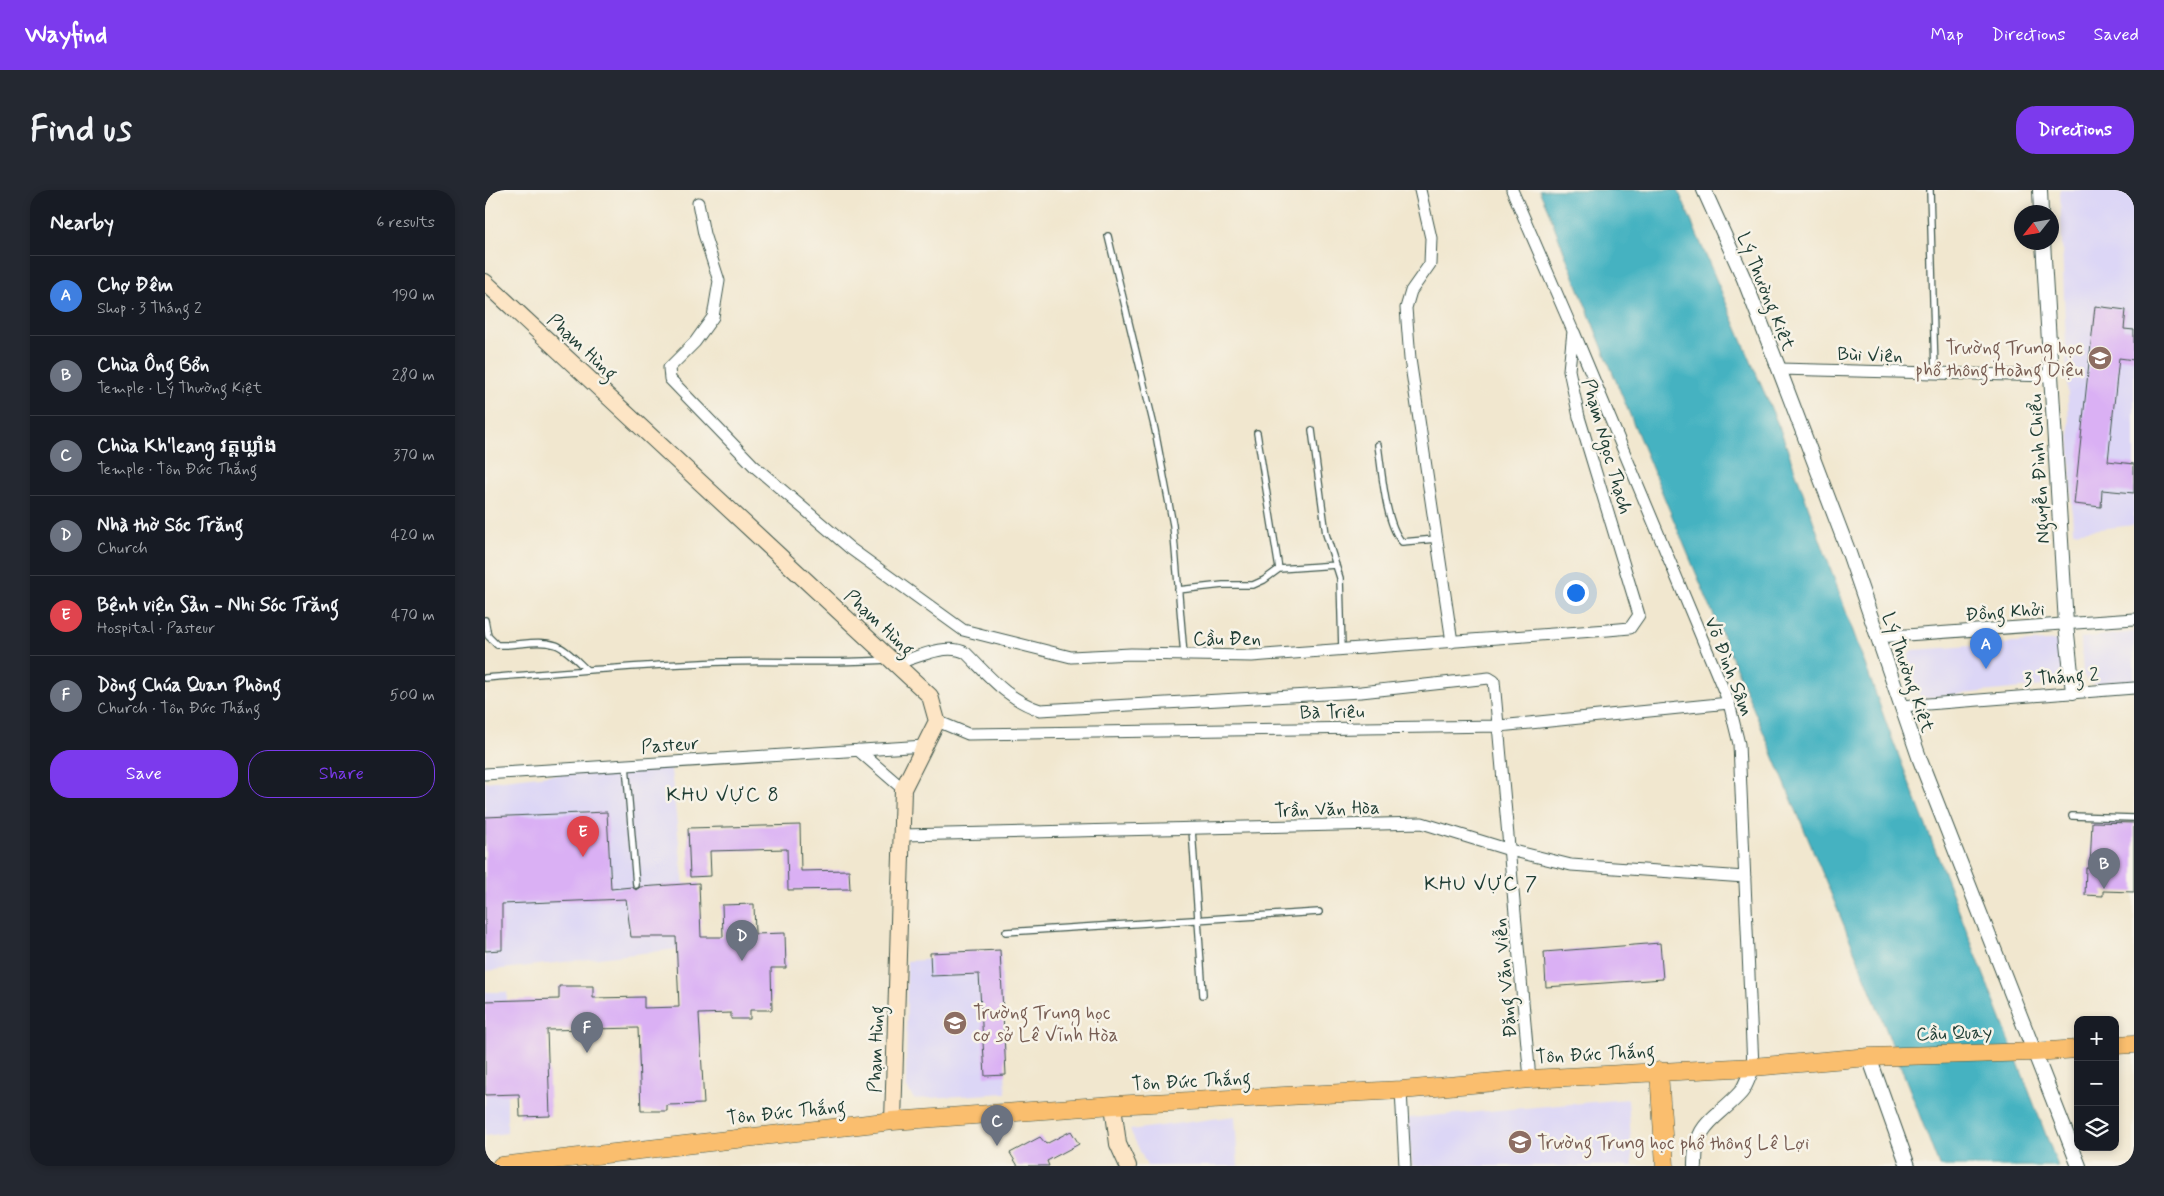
<!DOCTYPE html>
<html lang="en">
<head>
<meta charset="utf-8">
<style>
  :root { --surface:#171b24; --page:#242831; --text:#f1f3f6; --muted:#9ea1a6; --line:#363941; --accent:#7c3aed }
  body { margin:0; font-family:Mynerve,"Noto Sans Khmer",sans-serif; background:var(--page); color:var(--text) }
  .controls { position:absolute; right:15px; bottom:15px; display:grid; overflow:hidden; border-radius:10px; box-shadow:0 2px 8px #0003 }
  .controls button { width:45px; height:45px; display:grid; place-items:center; padding:0; border:0; border-bottom:1px solid var(--line); background:var(--surface); color:var(--text); font:25px sans-serif }
  .compass { position:absolute; left:1529px; top:15px; width:45px; height:45px; border-radius:50%; background:var(--surface); box-shadow:0 2px 8px #0003; rotate:239deg }
  .you { position:absolute; left:1090px; top:402px; width:18px; height:18px; margin:-12px; border:4px solid #fff; border-radius:50%; background:#1a73e8; box-shadow:0 0 0 8px #1a73e833 }
  .badge { display:grid; place-items:center; width:32px; height:32px; border-radius:50%; background:var(--accent); color:#fff; font-size:16px; font-weight:700 }
  .pin { position:absolute; translate:-50% -41px; filter:drop-shadow(0 1px 2px #0008) }
  .pin::after { content:''; position:absolute; top:26px; width:18px; height:15px; background:inherit; clip-path:polygon(0 0,100% 0,50% 100%) }
  .list { margin:0; padding:0; list-style:none }
  h2 { display:flex; justify-content:space-between; align-items:center; height:65px; margin:0; padding:0 20px; font-size:21px }
  h2 small { font-size:16px; font-weight:400; color:var(--muted) }
  .list li { display:grid; grid-template-columns:32px 1fr auto; gap:15px; align-items:center; box-sizing:border-box; height:80px; padding:0 20px; border-top:1px solid var(--line) }
  .list b { display:block; font-size:19px; white-space:nowrap }
  .list p { margin:0; font-size:16px; white-space:nowrap; color:var(--muted) }
  .list em { font-size:16px; font-style:normal; color:var(--muted) }
  .actions { display:flex; gap:10px; padding:15px 20px }
  .actions a { flex:1; padding:11px 0; border:1px solid var(--accent); border-radius:20px; text-align:center; font-size:18px; color:var(--accent) }
  .actions .main { background:var(--accent); color:#fff }
  .icon { flex:none; width:28px; height:28px; fill:none; stroke:currentColor; stroke-width:2; stroke-linecap:round; stroke-linejoin:round }
  .map { position:relative; flex:none; width:1649px; height:976px; overflow:hidden; border-radius:20px }
  header { display:flex; align-items:center; gap:30px; box-sizing:border-box; height:70px; padding:0 25px; background:var(--accent); color:#fff }
  header strong { font-size:24px }
  nav { display:flex; gap:28px; margin-inline-start:auto; font-size:18px }
  .intro { display:flex; align-items:center; justify-content:space-between; box-sizing:border-box; height:120px; padding:0 30px }
  h1 { margin:0; font-size:35px }
  .button { padding:12px 22px; border-radius:20px; background:var(--accent); color:#fff; font-size:18px; font-weight:700 }
  main { display:flex; gap:30px; padding:0 30px }
  aside { flex:1; background:var(--surface); border-radius:20px; box-shadow:0 2px 8px #0003 }
  .map>svg:first-child { display:block }
  .built { fill:#dcd6f6 }
  .water { fill:#45b2c1; stroke:#32787a }
  .building { fill:#dab0f4 }
  .lines { fill:none; stroke-linecap:round; stroke-linejoin:round }
  .service-casing { stroke:#3e564b; stroke-width:8 }
  .minor-casing { stroke:#3e564b; stroke-width:13 }
  .tertiary-casing { stroke:#3e564b; stroke-width:16 }
  .secondary-casing { stroke:#3e564b; stroke-width:18 }
  .primary-casing { stroke:#3e564b; stroke-width:19 }
  .service { stroke:#fff; stroke-width:5.5 }
  .minor { stroke:#fff; stroke-width:11 }
  .tertiary { stroke:#fff; stroke-width:14 }
  .secondary { stroke:#fde5c5; stroke-width:16 }
  .primary { stroke:#fabe6e; stroke-width:18 }
  .labels { text-anchor:middle; stroke-width:5; stroke-linejoin:round; paint-order:stroke }
  .street-label { font-size:19px; fill:#1f3d34; stroke:#f7f3e8 }
  .education-label { font-size:19px; fill:#785e54; stroke:#f7f3e8; text-anchor:start }
  .neighbourhood-label { font-size:20px; letter-spacing:1px; fill:#1f3d34; stroke:#f7f3e8 }
</style>
</head>
<body>
<header>
<strong>Wayfind</strong>
<nav><a>Map</a><a>Directions</a><a>Saved</a></nav>
</header>
<div class="intro"><h1>Find us</h1><a class="button">Directions</a></div>
<main>
<aside>
<h2>Nearby<small>6 results</small></h2>
<ul class="list">
<li><span class="badge" style="background:#3f7fe0">A</span><div><b>Chợ Đêm</b><p>Shop · 3 Tháng 2</p></div><em>190 m</em></li>
<li><span class="badge" style="background:#6b7280">B</span><div><b>Chùa Ông Bổn</b><p>Temple · Lý Thường Kiệt</p></div><em>280 m</em></li>
<li><span class="badge" style="background:#6b7280">C</span><div><b>Chùa Kh'leang វត្តឃ្លាំង</b><p>Temple · Tôn Đức Thắng</p></div><em>370 m</em></li>
<li><span class="badge" style="background:#6b7280">D</span><div><b>Nhà thờ Sóc Trăng</b><p>Church</p></div><em>420 m</em></li>
<li><span class="badge" style="background:#e0444e">E</span><div><b>Bệnh viện Sản - Nhi Sóc Trăng</b><p>Hospital · Pasteur</p></div><em>470 m</em></li>
<li><span class="badge" style="background:#6b7280">F</span><div><b>Dòng Chúa Quan Phòng</b><p>Church · Tôn Đức Thắng</p></div><em>500 m</em></li>
</ul>
<div class="actions"><a class="main">Save</a><a>Share</a></div>
</aside>
<div class="map">
<svg width="1649" height="976" viewBox="0 0 1649 976">
  <rect width="100%" height="100%" fill="#f7f3e8"/>
  <filter id="ink" filterUnits="userSpaceOnUse"><feTurbulence type="fractalNoise" baseFrequency=".02" numOctaves="2"/><feDisplacementMap in="SourceGraphic" scale="10" xChannelSelector="R" yChannelSelector="G"/><feConvolveMatrix kernelMatrix="1 2 1 2 8 2 1 2 1" color-interpolation-filters="sRGB"/></filter>
  <filter id="wash" filterUnits="userSpaceOnUse"><feTurbulence type="fractalNoise" baseFrequency=".0096" numOctaves="4" result="noise"/><feDisplacementMap in="SourceGraphic" scale="20" xChannelSelector="R" yChannelSelector="G"/><feGaussianBlur stdDeviation="1.12" result="paint"/><feColorMatrix in="noise" values="0 0 0 0 0 0 0 0 0 0 0 0 0 0 0 0 0 1.4 0 .05"/><feComposite in="paint" operator="in"/></filter>
  <g filter="url(#wash)">
    <rect width="100%" height="100%" fill="#f1e7cf"/>
    <path class="built" d="M 1575,0 L 1649,0 L 1649,335 L 1588,342 Z
      M 1649,442 L 1649,492 L 1611,495 L 1602,491 L 1598,484 L 1596,448 Z
      M 1575,450 L 1578,494 L 1435,508 L 1423,465 L 1428,460 Z
      M 185,572 L 199,697 L 185,699 L 192,759 L 0,781 L 0,592 Z
      M 516,765 L 521,903 L 429,909 L 421,896 L 422,771 Z
      M 0,802 L 22,802 L 22,943 L 0,946 Z
      M 1143,909 L 1148,976 L 927,976 L 923,928 Z
      M 750,926 L 753,976 L 662,976 L 645,940 Z"/>
    <path class="water" d="M 1054,0 L 1193,0 L 1297,244 L 1403,538 L 1573,976 L 1454,976 C 1333,654 1187,342 1063,20 Z"/>
    <g id="blocks">
      <path class="building" d="M 1610,116 L 1641,120 L 1639,139 L 1649,140 L 1649,170 L 1634,168 L 1623,271 L 1649,274 L 1649,303 L 1617,300 L 1616,317 L 1589,314 Z
        M 122,622 L 126,699 L 147,697 L 151,700 L 155,697 L 214,693 L 216,747 L 238,747 L 237,715 L 269,714 L 270,744 L 300,743 L 301,778 L 286,778 L 287,820 L 265,820 L 265,829 L 246,829 L 246,823 L 214,824 L 219,914 L 182,915 L 182,921 L 156,921 L 153,838 L 62,840 L 65,926 L 35,927 L 34,904 L 0,905 L 0,811 L 74,809 L 74,796 L 108,796 L 108,808 L 159,807 L 159,818 L 194,817 L 191,747 L 146,747 L 141,709 L 17,714 L 17,760 L 0,761 L 0,627 Z
        M 1607,632 L 1649,633 L 1649,702 L 1618,701 L 1618,706 L 1600,705 L 1601,678 L 1605,678 Z
        M 315,635 L 316,681 L 364,680 L 365,699 L 303,700 L 302,659 L 225,661 L 226,686 L 205,687 L 203,638 Z
        M 1175,753 L 1178,789 L 1061,797 L 1059,762 Z
        M 515,760 L 521,885 L 500,886 L 494,784 L 446,786 L 445,763 Z
        M 586,941 L 594,954 L 562,971 L 564,976 L 533,976 L 525,963 L 555,947 L 561,954 Z"/>
    </g>
  </g>
  <g filter="url(#ink)">
    <use href="#blocks" fill-opacity="0" stroke="#3e564b" stroke-width="1"/>
    <g class="lines">
      <g class="service-casing">
        <path id="service" d="M 1445,0 L 1450,183
          M 623,46 L 670,240 L 688,335 L 699,465
          M 827,240 L 841,344 L 855,388 L 857,460
          M 772,243 L 794,379
          M 893,255 C 897,281 900,333 917,352 L 951,349
          M 693,400 L 738,395 L 768,395 L 779,390 L 794,379 L 851,375
          M 0,430 L 3,446 L 12,455 C 32,456 52,449 71,455 C 82,459 94,473 102,480
          M 0,488 C 79,482 158,475 238,472 C 292,470 346,474 400,470
          M 141,575 L 151,695
          M 1587,626 L 1649,628
          M 707,639 L 718,805
          M 521,742 L 834,722"/>
      </g>
      <g class="minor-casing">
        <path id="minor" d="M 935,0 L 946,48 L 945,74 L 926,101 L 921,118 L 925,169 L 967,452
          M 213,13 L 219,44 L 234,91 L 228,127 L 210,152 L 184,178 L 185,189 L 269,276 L 366,359 L 478,440 L 586,467 L 646,464 L 767,466 L 1123,440 L 1145,438 L 1154,425 L 1094,227 L 1084,180 L 1088,141 L 1027,0
          M 1089,142 L 1244,513 L 1254,554 L 1268,877
          M 1294,179 L 1566,186
          M 1393,447 L 1649,429
          M 410,474 C 431,468 461,452 481,463 C 504,486 523,510 555,520 L 876,502 L 1004,488 L 1009,491 L 1045,889
          M 1417,516 L 1649,498
          M 452,531 L 483,544 L 1014,536 L 1244,513
          M 373,560 L 418,599
          M 0,584 L 440,556
          M 417,645 L 937,633 L 1025,660 L 1086,675 L 1260,687
          M 916,900 L 920,976"/>
      </g>
      <g class="tertiary-casing">
        <path id="tertiary" d="M 1219,0 L 1259,89 L 1294,179 L 1364,363 L 1435,570 L 1594,976
          M 1555,0 L 1556,22
          M 1558,52 L 1581,434 L 1588,502
          M 1384,867 L 1423,976
          M 1210,976 C 1209,932 1231,930 1256,902 C 1261,896 1264,885 1268,877"/>
      </g>
      <g class="secondary-casing">
        <path id="secondary" d="M 0,92 L 445,506 L 452,531 L 418,599 L 408,931
          M 628,915 L 633,954 L 643,976"/>
      </g>
      <g class="primary-casing">
        <path id="primary" d="M 1630,855 L 1649,854
          M 1174,881 L 1180,976
          M 16,976 L 408,931 L 628,915 L 916,900 L 1045,889 L 1268,877 L 1384,867 L 1549,862 L 1593,859"/>
      </g>
      <use href="#service" class="service"/>
      <use href="#minor" class="minor"/>
      <use href="#tertiary" class="tertiary"/>
      <use href="#secondary" class="secondary"/>
      <use href="#primary" class="primary"/>
    </g>
  </g>
  <defs>
    <g id="school-disc" transform="scale(1.25)"><circle r="9.5" fill="#8d6e63" stroke="#f7f3e8"/><path d="M0-5L7-2L0 1L-7-2ZM-4 1L0 2.5L4 1V4Q0 6-4 4Z" fill="#fff"/></g>
  </defs>
  <g fill-rule="evenodd">
    <use href="#school-disc" x="1615" y="168"/>
    <use href="#school-disc" x="470" y="833"/>
    <use href="#school-disc" x="1035" y="952"/>
  </g>
  <g class="labels">
    <g class="street-label">
      <text transform="translate(1282 101) rotate(68)" y="7">Lý Thường Kiệt</text>
      <text transform="translate(98 156) rotate(43)" y="7">Phạm Hùng</text>
      <text transform="translate(1385 164) rotate(2)" y="7">Bùi Viện</text>
      <text transform="translate(1123 256) rotate(74)" y="7">Phạm Ngọc Thạch</text>
      <text transform="translate(1553 279) rotate(-93)" y="7">Nguyễn Đình Chiểu</text>
      <text transform="translate(1520 421) rotate(-4)" y="7">Đồng Khởi</text>
      <text transform="translate(395 432) rotate(43)" y="7">Phạm Hùng</text>
      <text x="742" y="455">Cầu Đen</text>
      <text transform="translate(1245 476) rotate(69)" y="7">Võ Đình Sâm</text>
      <text transform="translate(1424 482) rotate(71)" y="7">Lý Thường Kiệt</text>
      <text transform="translate(1576 486) rotate(-4)" y="7">3 Tháng 2</text>
      <text transform="translate(847 521) rotate(-1)" y="7">Bà Triệu</text>
      <text transform="translate(185 554) rotate(-4)" y="7">Pasteur</text>
      <text transform="translate(842 618) rotate(-2)" y="7">Trần Văn Hòa</text>
      <text transform="translate(1019 788) rotate(-95)" y="7">Đặng Văn Viễn</text>
      <text transform="translate(1469 842) rotate(-2)" y="7">Cầu Quay</text>
      <text transform="translate(390 859) rotate(-88)" y="7">Phạm Hùng</text>
      <text transform="translate(1110 863) rotate(-3)" y="7">Tôn Đức Thắng</text>
      <text transform="translate(706 890) rotate(-3)" y="7">Tôn Đức Thắng</text>
      <text transform="translate(301 921) rotate(-6)" y="7">Tôn Đức Thắng</text>
    </g>
    <g class="education-label">
      <text x="1598" y="164" text-anchor="end">Trường Trung học<tspan x="1598" dy="22">phổ thông Hoàng Diệu</tspan></text>
      <text x="488" y="829">Trường Trung học<tspan x="488" dy="22">cơ sở Lê Vĩnh Hòa</tspan></text>
      <text x="1052" y="959">Trường Trung học phổ thông Lê Lợi</text>
    </g>
    <g class="neighbourhood-label">
      <text x="238" y="611">KHU VỰC 8</text>
      <text x="996" y="700">KHU VỰC 7</text>
    </g>
  </g>
</svg>
<div class="controls">
<button>+</button>
<button>−</button>
<button><svg class="icon" aria-label="layers" viewBox="0 0 24 24"><path d="M12 4l9 5-9 5-9-5zM3 14l9 5 9-5"/></svg></button>
</div>
<svg class="compass" viewBox="-18 -18 36 36"><path d="M0-13l5 13h-10z" fill="#e53935"/><path d="M0 13l5-13h-10z" fill="#9ea1a6"/></svg>
<div class="you"></div>
<div class="pin badge" style="left:1501px;top:479px;background:#3f7fe0">A</div>
<div class="pin badge" style="left:1619px;top:699px;background:#6b7280">B</div>
<div class="pin badge" style="left:512px;top:956px;background:#6b7280">C</div>
<div class="pin badge" style="left:257px;top:771px;background:#6b7280">D</div>
<div class="pin badge" style="left:98px;top:667px;background:#e0444e">E</div>
<div class="pin badge" style="left:102px;top:863px;background:#6b7280">F</div>
</div>
</main>
</body>
</html>
